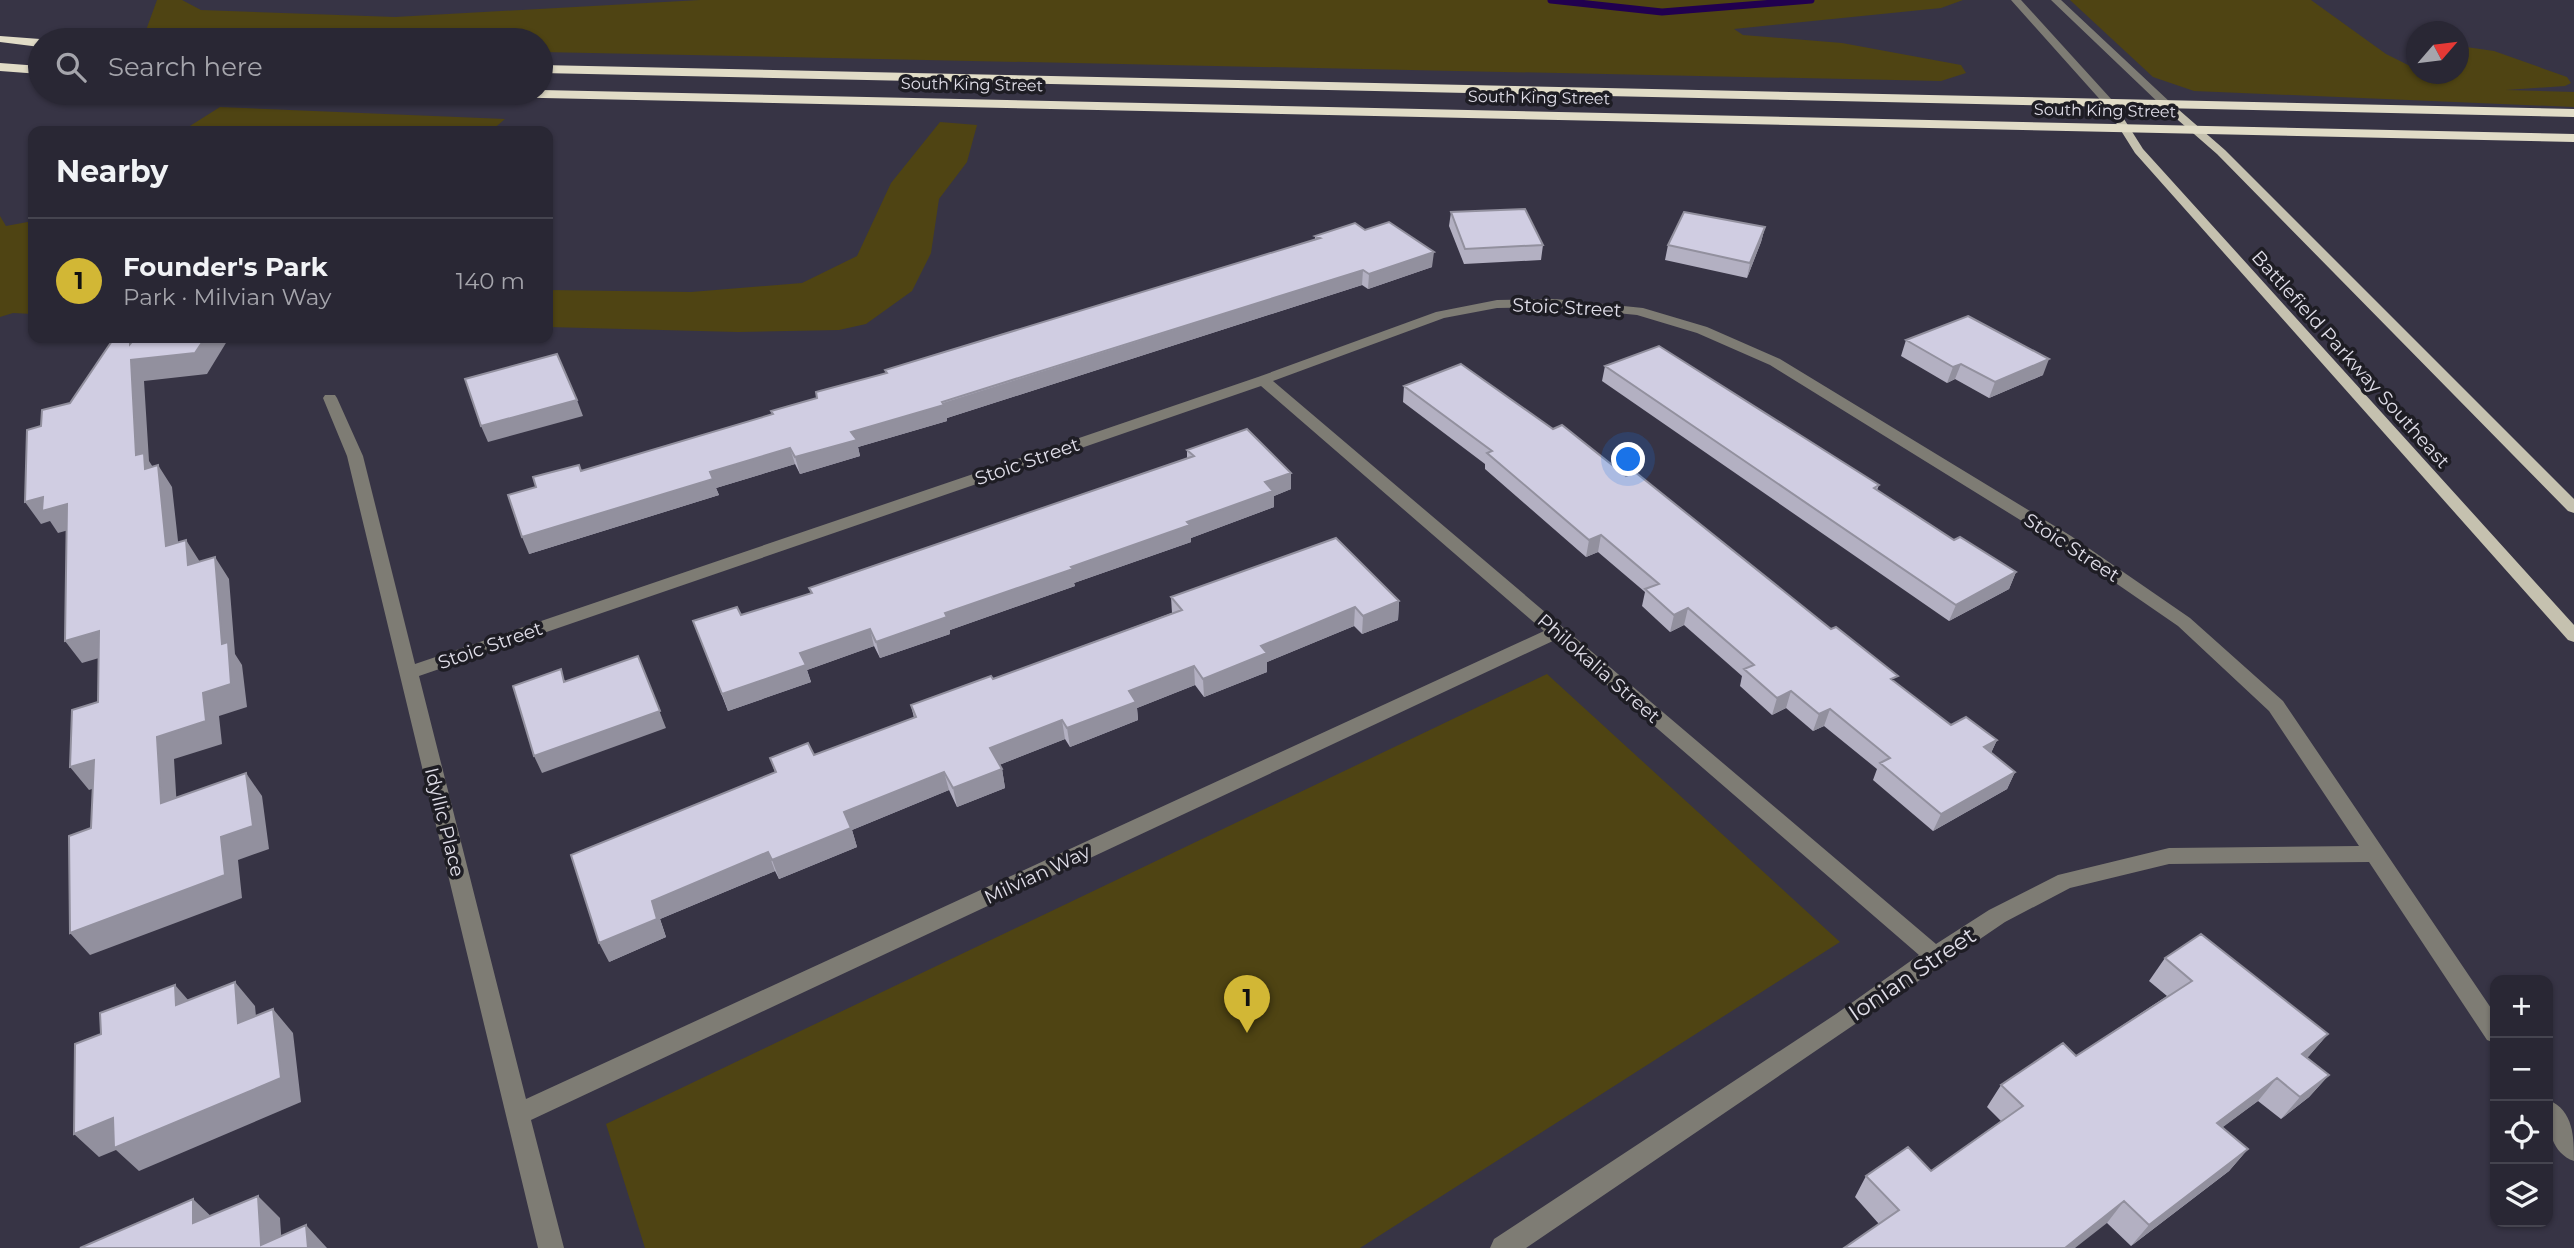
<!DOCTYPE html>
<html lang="en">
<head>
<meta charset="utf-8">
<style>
  :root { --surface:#292734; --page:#353340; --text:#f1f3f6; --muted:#a5a5ac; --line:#45444f; --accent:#d2b735 }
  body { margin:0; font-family:Montserrat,sans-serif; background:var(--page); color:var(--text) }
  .controls { position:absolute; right:21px; bottom:21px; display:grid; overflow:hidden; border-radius:14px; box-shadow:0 2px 5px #0004 }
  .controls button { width:63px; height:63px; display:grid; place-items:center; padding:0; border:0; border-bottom:2px solid var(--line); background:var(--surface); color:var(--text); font:35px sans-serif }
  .compass { position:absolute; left:2406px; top:21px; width:63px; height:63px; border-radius:50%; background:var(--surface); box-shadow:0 2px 5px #0004; rotate:62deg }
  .you { position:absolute; left:1629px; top:460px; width:24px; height:24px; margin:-18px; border:5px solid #fff; border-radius:50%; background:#1a73e8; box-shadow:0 0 0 10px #1a73e833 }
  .badge { display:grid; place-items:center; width:46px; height:46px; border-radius:50%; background:var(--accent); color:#111; font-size:23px; font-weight:700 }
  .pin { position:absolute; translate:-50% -58px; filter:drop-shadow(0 2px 4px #0008) }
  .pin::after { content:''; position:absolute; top:37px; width:24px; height:21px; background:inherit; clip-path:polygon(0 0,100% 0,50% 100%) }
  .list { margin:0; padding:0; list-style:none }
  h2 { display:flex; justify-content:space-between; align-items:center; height:91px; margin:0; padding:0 28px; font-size:30px }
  h2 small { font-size:23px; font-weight:400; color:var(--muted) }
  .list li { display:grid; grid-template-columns:46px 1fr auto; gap:21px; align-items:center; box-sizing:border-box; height:126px; padding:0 28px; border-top:2px solid var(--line) }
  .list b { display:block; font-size:26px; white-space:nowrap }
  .list p { margin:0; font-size:23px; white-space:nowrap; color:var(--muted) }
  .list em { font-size:23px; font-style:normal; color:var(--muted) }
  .icon { flex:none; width:38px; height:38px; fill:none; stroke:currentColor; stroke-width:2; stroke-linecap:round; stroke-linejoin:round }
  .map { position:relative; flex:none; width:2574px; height:1248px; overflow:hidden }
  .search { position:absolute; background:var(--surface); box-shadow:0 2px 5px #0004; left:28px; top:28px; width:525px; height:77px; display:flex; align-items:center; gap:18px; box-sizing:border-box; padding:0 24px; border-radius:38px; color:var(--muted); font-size:26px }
  .panel { position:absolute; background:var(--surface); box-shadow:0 2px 5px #0004; left:28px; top:126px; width:525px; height:217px; border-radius:14px }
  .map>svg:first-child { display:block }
  .green { fill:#4f4413 }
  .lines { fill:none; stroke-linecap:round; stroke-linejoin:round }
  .stream { stroke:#21004f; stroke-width:7 }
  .minor { fill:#7e7c74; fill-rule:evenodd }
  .major { fill:#c5c1af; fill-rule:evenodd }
  .highway { fill:#e1dcc7; fill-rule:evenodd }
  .wall { fill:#b3b0c2 }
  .shaded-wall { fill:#92909e }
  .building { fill:#d0cde2; stroke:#92909e; stroke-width:2 }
  .labels { text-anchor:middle; stroke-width:7; stroke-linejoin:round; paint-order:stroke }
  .far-street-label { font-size:16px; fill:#e0dee9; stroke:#1e1d24 }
  .street-label { font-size:19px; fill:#e0dee9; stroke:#1e1d24 }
  .near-street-label { font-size:23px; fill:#e0dee9; stroke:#1e1d24 }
</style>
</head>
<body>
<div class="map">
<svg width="2574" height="1248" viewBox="0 0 2574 1248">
  <rect width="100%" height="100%" fill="#373445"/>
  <path class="green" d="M 157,0 L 182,0 L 201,10 L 395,17 L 700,0 L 1963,0 L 1941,8 L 1734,29 L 1743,35 L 1842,43 L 1961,65 L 1966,73 L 1941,81 L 541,52 L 541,40 L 239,40 L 145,33 Z
    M 2070,0 L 2311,0 L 2386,54 L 2416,69 L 2416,74 L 2460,72 L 2459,46 L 2494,51 L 2567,77 L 2571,83 L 2565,86 L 2506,90 L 2574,92 L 2574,107 L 2194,91 L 2153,77 Z
    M 220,107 L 505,119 L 491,131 L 182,131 Z
    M 940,122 L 977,125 L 967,162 L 939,199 L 931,253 L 912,291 L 866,324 L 839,330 L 738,332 L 548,327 L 548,290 L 691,292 L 802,283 L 857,256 L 891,183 Z
    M 0,216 L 6,226 L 33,221 L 33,314 L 13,313 L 0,317 Z
    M 1547,674 L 1840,942 L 1360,1248 L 645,1248 L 606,1124 Z"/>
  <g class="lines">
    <path class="stream" d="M 1551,0 L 1662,12 L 1811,0"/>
    <path class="minor" d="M 2011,0 L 2021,0 L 2112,100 L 2112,104 L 2104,104 Z
      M 2051,0 L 2061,0 L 2171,103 L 2171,107 L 2163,107 Z
      M 1555,299 L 1643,308 L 1707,327 L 1780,359 L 2071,536 L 2190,618 L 2283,701 L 2495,1014 L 2495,1043 L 2487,1040 L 2369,862 L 2169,864 L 2070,888 L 2005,922 L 1526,1248 L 1490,1248 L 1494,1239 L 1836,1014 L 1919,955 L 1555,640 L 531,1120 L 564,1248 L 538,1248 L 347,456 L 323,398 L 325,395 L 335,395 L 337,398 L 363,456 L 415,664 L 1258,377 L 1436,312 L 1497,300 ZM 1555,307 L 1637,315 L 1697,333 L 1770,365 L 2059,544 L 2178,626 L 2269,711 L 2359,846 L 2169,848 L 2058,875 L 1989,910 L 1936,944 L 1273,381 L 1444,318 L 1497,308 ZM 1261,386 L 1544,631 L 526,1099 L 419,676 Z
      M 2548,1100 C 2574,1110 2574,1138 2574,1161 C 2549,1152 2547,1123 2548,1100 Z"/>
    <path class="major" d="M 2104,100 L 2112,100 L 2143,149 L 2574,625 L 2574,642 L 2568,640 L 2135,153 L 2103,102 Z
      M 2163,103 L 2171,103 L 2225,150 L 2574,499 L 2574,513 L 2568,511 L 2217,154 L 2163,107 Z"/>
    <path class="highway" d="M 0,36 L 40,39 L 43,40 L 40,40 L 40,47 L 0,42 Z
      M 0,63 L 40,66 L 40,74 L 0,71 Z
      M 541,65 L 2574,109 L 2574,117 L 541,73 Z
      M 541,90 L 2574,134 L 2574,142 L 502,97 L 496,93 L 541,93 Z"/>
  </g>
  <path class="wall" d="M 1451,212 L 1543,245 L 1541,260 L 1464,264 L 1449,226 Z
    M 1765,227 L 1761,242 L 1747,278 L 1665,260 L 1668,245 Z
    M 1365,230 L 1432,267 L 1368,289 L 1362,285 L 947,418 L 947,421 L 858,447 L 860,456 L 800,474 L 795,464 L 716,488 L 719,495 L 529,554 L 536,487 L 581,471 L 772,414 L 771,411 L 817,398 L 886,373 L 885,370 L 1315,240 L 1315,236 Z
    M 1906,340 L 2043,375 L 1989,398 L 1955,379 L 1947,383 L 1901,356 Z
    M 1605,366 L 1879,485 L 1877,490 L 1954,540 L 2016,572 L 2009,589 L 1949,621 L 1602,381 Z
    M 1404,386 L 1553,429 L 1626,476 L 1951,725 L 1997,740 L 1991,753 L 2015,772 L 2007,789 L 1933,831 L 1873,780 L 1877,769 L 1824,726 L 1813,731 L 1786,708 L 1772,715 L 1740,686 L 1742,676 L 1684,625 L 1670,632 L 1642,606 L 1645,592 L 1598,552 L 1586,557 L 1485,469 L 1485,464 L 1403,402 Z
    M 1187,450 L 1291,489 L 1274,496 L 1274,507 L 1191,538 L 1191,542 L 1074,583 L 1075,586 L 950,630 L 950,634 L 880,658 L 874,646 L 807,670 L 811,682 L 728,711 L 693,621 L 741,615 L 811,593 L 809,588 L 1187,459 Z
    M 1171,597 L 1399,601 L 1398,620 L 1362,634 L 1354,626 L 1267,662 L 1267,672 L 1204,697 L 1195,685 L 1137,708 L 1138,720 L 1070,747 L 1065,739 L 999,765 L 1002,769 L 1005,788 L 957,807 L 949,790 L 852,830 L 857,847 L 779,879 L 775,871 L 660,919 L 666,937 L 609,962 L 775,772 L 770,758 L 814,755 L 914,718 L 911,705 L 993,679 L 1172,613 Z
    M 2165,958 L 2328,1034 L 2307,1058 L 2329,1075 L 2309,1097 L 2281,1119 L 2258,1101 L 2222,1127 L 2248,1149 L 2229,1171 L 2131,1246 L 2107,1223 L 1879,1224 L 1855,1197 L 1866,1176 L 1931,1171 L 2001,1121 L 1987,1107 L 2001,1085 L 2076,1056 L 2167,996 L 2149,981 Z"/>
  <path class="shaded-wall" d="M 1765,227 L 1761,242 L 1747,278 L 1750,263 Z
    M 1434,252 L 1432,267 L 1368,289 L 1369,274 Z
    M 1363,270 L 1362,285 L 947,418 L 947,421 L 858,447 L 860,456 L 800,474 L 795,457 L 851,432 Z
    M 130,338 L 229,338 L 207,374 L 144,381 L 149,461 L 158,475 L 159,490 L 136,455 Z
    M 2049,359 L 2043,375 L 1989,398 L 1995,382 Z
    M 1961,364 L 1955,379 L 1947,383 L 1953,367 Z
    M 577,400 L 583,416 L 488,442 L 481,426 Z
    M 790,448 L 795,464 L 716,488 L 719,495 L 529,554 L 522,537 L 710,472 Z
    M 158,465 L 172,487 L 181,568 L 166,546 Z
    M 1291,473 L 1291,489 L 1274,496 L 1274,507 L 1191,538 L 1191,542 L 1074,583 L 1075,586 L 950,630 L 950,634 L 880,658 L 876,642 L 945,613 L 1187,522 L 1265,482 Z
    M 43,497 L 67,504 L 83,526 L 58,533 L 50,521 L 41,524 L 25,502 Z
    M 1601,535 L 1598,552 L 1586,557 L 1589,540 Z
    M 186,540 L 200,562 L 188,565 Z
    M 215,557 L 229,579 L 235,654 L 242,665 L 247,707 L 219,716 L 222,744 L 174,759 L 178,826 L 161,803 L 157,737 L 203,693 L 222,644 Z
    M 2016,572 L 2009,589 L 1949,621 L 1956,605 Z
    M 1399,601 L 1398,620 L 1362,634 L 1363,616 Z
    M 1355,607 L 1354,626 L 1267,662 L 1267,672 L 1204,697 L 1203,679 L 1261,646 Z
    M 1688,608 L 1684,625 L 1670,632 L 1674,615 Z
    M 870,629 L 874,646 L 807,670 L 811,682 L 728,711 L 722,694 L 800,653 Z
    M 99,631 L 116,653 L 82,663 L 65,641 Z
    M 638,656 L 666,728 L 542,773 L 534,756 Z
    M 1194,666 L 1195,685 L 1137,708 L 1138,720 L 1070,747 L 1067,728 L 1129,691 Z
    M 1791,691 L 1786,708 L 1772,715 L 1777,698 Z
    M 1830,709 L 1824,726 L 1813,731 L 1819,714 Z
    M 1062,720 L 1065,739 L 994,767 L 990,748 Z
    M 1997,740 L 1989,757 L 1984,747 Z
    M 94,760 L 112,782 L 89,790 L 70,767 Z
    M 1002,769 L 1005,788 L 957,807 L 953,788 Z
    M 944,772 L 949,790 L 852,830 L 857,847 L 779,879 L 772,860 L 844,812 Z
    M 2015,772 L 2007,789 L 1933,831 L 1941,814 Z
    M 246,773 L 262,796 L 269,849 L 238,860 L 242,898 L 90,955 L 70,933 L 221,837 Z
    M 768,852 L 775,871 L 660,919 L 666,937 L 609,962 L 599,943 L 652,901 Z
    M 235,982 L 255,1006 L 259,1047 L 238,1023 Z
    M 175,985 L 196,1009 L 176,1005 Z
    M 273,1009 L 293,1033 L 301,1102 L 139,1171 L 116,1150 L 99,1157 L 74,1134 Z
    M 2328,1034 L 2309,1056 L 2283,1076 L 2302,1054 Z
    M 2329,1075 L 2309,1097 L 2281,1119 L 2300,1097 Z
    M 2277,1078 L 2258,1101 L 2199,1145 L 2217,1123 Z
    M 2248,1149 L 2229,1171 L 2131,1246 L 2149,1225 Z
    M 258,1196 L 280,1218 L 282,1248 L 261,1245 Z
    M 193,1199 L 217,1222 L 193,1223 Z
    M 2124,1201 L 2107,1223 L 2075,1248 L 2065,1248 Z
    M 306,1225 L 327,1248 L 308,1248 Z"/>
  <path class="building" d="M 1525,209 L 1543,245 L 1465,249 L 1451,212 Z
    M 1684,212 L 1765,227 L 1750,263 L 1668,245 Z
    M 1389,222 L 1434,252 L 1369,274 L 1363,270 L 942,402 L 944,405 L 851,432 L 857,440 L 795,457 L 790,448 L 710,472 L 713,479 L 522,537 L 508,495 L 536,487 L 533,477 L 579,465 L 581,471 L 773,414 L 771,411 L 817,398 L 816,392 L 887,373 L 885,370 L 1320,238 L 1315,236 L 1355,223 L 1365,230 Z
    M 1968,316 L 2049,359 L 1995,382 L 1961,364 L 1953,367 L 1906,340 Z
    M 114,338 L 130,338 L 130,344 L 135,338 L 205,338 L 195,353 L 131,360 L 136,455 L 144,453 L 145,469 L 158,465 L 166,546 L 186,540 L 188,565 L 215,557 L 222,644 L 228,642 L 231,684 L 203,693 L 206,721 L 157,737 L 161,803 L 246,773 L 253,826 L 221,837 L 225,875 L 70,933 L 69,836 L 91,828 L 94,760 L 70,767 L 72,710 L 98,702 L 99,631 L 65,641 L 67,504 L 42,511 L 43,497 L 25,502 L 27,430 L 41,426 L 42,410 L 70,403 Z
    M 1659,346 L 1879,485 L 1874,488 L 1954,540 L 1960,537 L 2016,572 L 1956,605 L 1605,366 Z
    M 557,354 L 577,400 L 481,426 L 465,379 Z
    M 1461,364 L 1553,429 L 1562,425 L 1626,476 L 1635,472 L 1831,629 L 1836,627 L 1898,676 L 1891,679 L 1951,725 L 1966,717 L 1997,740 L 1984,747 L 2015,772 L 1941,814 L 1880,763 L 1890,758 L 1830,709 L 1819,714 L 1791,691 L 1777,698 L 1744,669 L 1754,665 L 1688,608 L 1674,615 L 1645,589 L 1659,584 L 1601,535 L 1589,540 L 1487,453 L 1492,451 L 1404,386 Z
    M 1247,429 L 1291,473 L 1265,482 L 1273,491 L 1187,522 L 1190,525 L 1071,567 L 1073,569 L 945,613 L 947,617 L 876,642 L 870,629 L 800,653 L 806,665 L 722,694 L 693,621 L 737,607 L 741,615 L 812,593 L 809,588 L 1194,456 L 1187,450 Z
    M 1336,538 L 1399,601 L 1363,616 L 1355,607 L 1261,646 L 1267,653 L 1203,679 L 1194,666 L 1129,691 L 1136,702 L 1067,728 L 1062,720 L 990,748 L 1002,769 L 953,788 L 944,772 L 844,812 L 851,828 L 772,860 L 768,852 L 652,901 L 657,919 L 599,943 L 571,855 L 776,772 L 770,758 L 808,743 L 814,755 L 916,717 L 911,705 L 991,676 L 993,679 L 1182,610 L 1171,597 Z
    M 638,656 L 660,711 L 534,756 L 513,686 L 561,669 L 564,682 Z
    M 2201,934 L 2328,1034 L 2302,1054 L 2329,1075 L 2300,1097 L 2277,1078 L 2217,1123 L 2248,1149 L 2149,1225 L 2124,1201 L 2065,1248 L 1844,1248 L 1899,1210 L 1866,1176 L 1908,1147 L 1931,1171 L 2023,1106 L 2001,1085 L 2063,1043 L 2076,1056 L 2192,981 L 2165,958 Z
    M 235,982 L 238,1023 L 273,1009 L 281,1078 L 114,1148 L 113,1118 L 74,1134 L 75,1044 L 101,1034 L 100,1013 L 175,985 L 176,1005 Z
    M 258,1196 L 261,1245 L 306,1225 L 308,1248 L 80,1248 L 193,1199 L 193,1223 Z"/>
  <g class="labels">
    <g class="far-street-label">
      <text transform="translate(972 84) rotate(1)" y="6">South King Street</text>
      <text transform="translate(1539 97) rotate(1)" y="6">South King Street</text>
      <text transform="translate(2105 110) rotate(1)" y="6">South King Street</text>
    </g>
    <g class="street-label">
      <text transform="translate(1567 307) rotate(3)" y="7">Stoic Street</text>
      <text transform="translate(2351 359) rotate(48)" y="7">Battlefield Parkway Southeast</text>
      <text transform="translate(1027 461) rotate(-19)" y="7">Stoic Street</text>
      <text transform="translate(2072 547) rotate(33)" y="7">Stoic Street</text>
      <text transform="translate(490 645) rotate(-19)" y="7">Stoic Street</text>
      <text transform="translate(1599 668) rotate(41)" y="7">Philokalia Street</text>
      <text transform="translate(445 822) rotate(76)" y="7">Idyllic Place</text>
      <text transform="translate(1037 874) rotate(-25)" y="7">Milvian Way</text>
    </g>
    <g class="near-street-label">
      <text transform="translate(1912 974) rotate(-34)" y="8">Ionian Street</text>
    </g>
  </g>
</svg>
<div class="controls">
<button>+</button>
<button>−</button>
<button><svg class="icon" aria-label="locate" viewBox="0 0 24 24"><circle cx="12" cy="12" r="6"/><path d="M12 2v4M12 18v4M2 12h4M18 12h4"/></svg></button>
<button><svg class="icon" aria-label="layers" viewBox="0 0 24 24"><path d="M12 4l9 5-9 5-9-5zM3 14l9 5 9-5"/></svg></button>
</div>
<svg class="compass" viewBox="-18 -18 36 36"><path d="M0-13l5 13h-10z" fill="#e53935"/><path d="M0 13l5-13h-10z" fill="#a5a5ac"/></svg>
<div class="you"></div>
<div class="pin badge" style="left:1247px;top:1033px">1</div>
<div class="search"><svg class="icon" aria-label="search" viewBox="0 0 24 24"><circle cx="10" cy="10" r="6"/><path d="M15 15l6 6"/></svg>Search here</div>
<section class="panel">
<h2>Nearby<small></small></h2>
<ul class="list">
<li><span class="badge">1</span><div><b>Founder's Park</b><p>Park · Milvian Way</p></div><em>140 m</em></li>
</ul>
</section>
</div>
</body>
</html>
